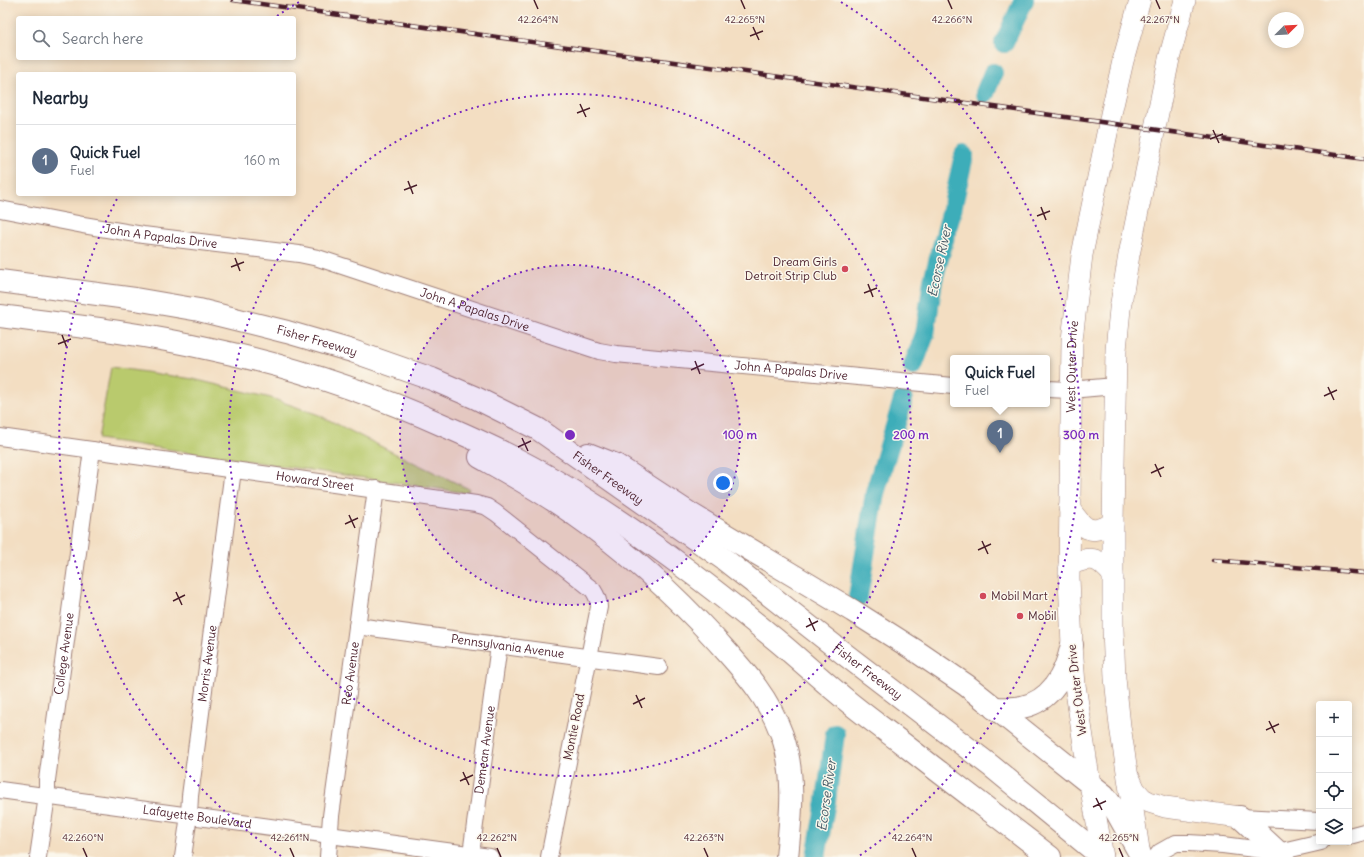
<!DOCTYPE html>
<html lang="en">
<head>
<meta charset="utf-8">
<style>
  :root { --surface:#fff; --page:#f2f2f3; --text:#1f2937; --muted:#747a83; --line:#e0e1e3; --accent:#d1495b }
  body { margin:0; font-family:Delius,sans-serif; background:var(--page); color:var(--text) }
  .controls { position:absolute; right:12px; bottom:12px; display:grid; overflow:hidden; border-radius:4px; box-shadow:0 2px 10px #0003 }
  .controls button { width:36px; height:36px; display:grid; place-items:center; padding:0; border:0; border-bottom:1px solid var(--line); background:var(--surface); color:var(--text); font:20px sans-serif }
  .compass { position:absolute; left:1268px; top:12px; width:36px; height:36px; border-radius:50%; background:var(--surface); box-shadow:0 2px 10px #0003; rotate:66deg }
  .you { position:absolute; left:723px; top:483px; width:14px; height:14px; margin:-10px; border:3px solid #fff; border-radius:50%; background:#1a73e8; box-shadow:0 0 0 6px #1a73e833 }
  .badge { display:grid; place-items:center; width:26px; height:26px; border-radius:50%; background:var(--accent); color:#fff; font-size:13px; font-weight:700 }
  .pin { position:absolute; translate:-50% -33px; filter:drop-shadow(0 1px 2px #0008) }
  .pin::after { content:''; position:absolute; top:21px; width:14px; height:12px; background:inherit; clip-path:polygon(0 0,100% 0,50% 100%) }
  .popup { position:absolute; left:950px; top:355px; width:100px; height:52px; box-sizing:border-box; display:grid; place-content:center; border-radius:4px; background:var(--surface); filter:drop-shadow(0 1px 3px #0005); font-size:13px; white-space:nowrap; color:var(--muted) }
  .popup b { font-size:15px; color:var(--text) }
  .popup::after { content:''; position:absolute; left:50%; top:100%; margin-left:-8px; border:8px solid transparent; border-top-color:var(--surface) }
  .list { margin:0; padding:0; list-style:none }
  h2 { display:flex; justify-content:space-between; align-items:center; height:52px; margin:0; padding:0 16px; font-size:17px }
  h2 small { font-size:13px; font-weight:400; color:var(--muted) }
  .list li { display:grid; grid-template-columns:26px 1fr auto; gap:12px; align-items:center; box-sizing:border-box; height:72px; padding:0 16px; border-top:1px solid var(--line) }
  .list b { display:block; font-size:15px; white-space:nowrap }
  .list p { margin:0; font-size:13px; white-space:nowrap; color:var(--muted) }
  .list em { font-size:13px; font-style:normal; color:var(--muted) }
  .icon { flex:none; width:22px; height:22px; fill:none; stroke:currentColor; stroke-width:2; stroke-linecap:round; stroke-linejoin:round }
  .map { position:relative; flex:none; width:1364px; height:857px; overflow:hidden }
  .search { position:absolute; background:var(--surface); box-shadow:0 2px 10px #0003; left:16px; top:16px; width:280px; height:44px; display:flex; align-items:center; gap:10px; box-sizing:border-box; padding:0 14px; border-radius:4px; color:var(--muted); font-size:15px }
  .panel { position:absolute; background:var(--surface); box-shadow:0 2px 10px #0003; left:16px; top:72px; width:280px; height:124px; border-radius:4px }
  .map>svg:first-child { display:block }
  .green { fill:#b9ca6d; stroke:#82744c }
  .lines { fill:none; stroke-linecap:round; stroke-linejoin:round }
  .river { stroke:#3dadb9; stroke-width:20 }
  .minor-casing { stroke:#9e7e76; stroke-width:18 }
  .major-casing { stroke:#9e7e76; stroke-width:22 }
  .highway-casing { stroke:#9e7e76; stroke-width:24 }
  .minor { stroke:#fff; stroke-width:16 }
  .major { stroke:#fff; stroke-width:21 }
  .highway { stroke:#fff; stroke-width:22 }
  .rail-casing { stroke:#4a1f2b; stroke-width:4.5 }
  .rail { stroke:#fbf7ec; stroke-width:3; stroke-dasharray:9; stroke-linecap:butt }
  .ticks { fill:none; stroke:#4a1f2b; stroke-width:1.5 }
  .ring { fill:none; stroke:#7b2cbf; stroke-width:2; stroke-dasharray:2 4 }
  .poi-dot { fill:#d1495b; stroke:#fbf7ec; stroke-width:1.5 }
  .labels { text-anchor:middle; stroke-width:3; stroke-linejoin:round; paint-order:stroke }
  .street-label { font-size:12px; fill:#4a1f2b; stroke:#fbf7ec }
  .poi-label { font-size:12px; fill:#4a1f2b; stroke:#fbf7ec; text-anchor:start }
  .water-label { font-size:13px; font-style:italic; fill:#455864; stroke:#fbf7ec }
  .ticks-label { font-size:10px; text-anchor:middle; fill:#4a1f2b; stroke:#fbf7ec; stroke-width:3; stroke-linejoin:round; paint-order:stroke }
  .centre { fill:#7b2cbf; stroke:#fbf7ec; stroke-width:2 }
  .ring-label { font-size:12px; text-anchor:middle; font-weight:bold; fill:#7b2cbf; stroke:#fbf7ec; stroke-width:3; stroke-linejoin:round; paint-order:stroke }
</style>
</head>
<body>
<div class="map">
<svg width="1364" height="857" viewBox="0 0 1364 857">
  <rect width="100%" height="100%" fill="#fbf7ec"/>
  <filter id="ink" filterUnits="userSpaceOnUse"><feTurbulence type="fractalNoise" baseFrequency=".025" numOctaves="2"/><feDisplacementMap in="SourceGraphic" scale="8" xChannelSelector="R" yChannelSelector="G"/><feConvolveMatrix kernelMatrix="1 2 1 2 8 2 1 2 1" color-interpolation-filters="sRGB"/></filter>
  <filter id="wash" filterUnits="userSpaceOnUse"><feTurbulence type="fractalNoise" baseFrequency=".012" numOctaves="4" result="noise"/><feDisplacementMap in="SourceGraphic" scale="16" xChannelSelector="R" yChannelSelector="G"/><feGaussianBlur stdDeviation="0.9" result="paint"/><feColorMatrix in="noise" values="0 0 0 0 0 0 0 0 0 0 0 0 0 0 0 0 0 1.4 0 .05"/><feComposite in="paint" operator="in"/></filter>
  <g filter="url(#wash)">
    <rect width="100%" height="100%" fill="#f3dec2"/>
    <path class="green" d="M 111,367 L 193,379 L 271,398 L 319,415 L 396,454 L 469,489 L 467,493 L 98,439 Z"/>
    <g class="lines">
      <path class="river" d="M 1004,43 L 1024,0
        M 985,93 L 993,73
        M 913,366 L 925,334 L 933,280 L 951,214 L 964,155
        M 858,597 L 875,493 L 903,400
        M 816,857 L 826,801 L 835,734"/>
    </g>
  </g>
  <g filter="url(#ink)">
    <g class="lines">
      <g class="minor-casing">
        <g id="minor">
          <path id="s1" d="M 0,209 L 83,225 L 143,235 L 299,254 L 318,258 L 599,351 L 616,354 L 953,386"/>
          <path d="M 1047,389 L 1070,390 L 1115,386"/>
          <path id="s2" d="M 0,437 L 476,504 L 487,507 L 496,513 L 593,590 C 597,596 599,600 599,607 L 549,857"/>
          <path id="s3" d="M 357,626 L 659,667"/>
          <path id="s4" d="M 0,790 L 490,857"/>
          <path d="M 1240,817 L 1319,821"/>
          <path d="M 1349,836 L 1364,832"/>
          <path id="s5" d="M 471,854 L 499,645"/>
          <path id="s6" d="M 38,857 L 47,796 L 47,780 L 92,450"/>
          <path id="s7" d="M 183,857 L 189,815 L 190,796 L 233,470"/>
          <path id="s8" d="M 328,857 L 331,816 L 376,489"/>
          <path d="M 1156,857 L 1160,852 L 1176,843 L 1188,843 L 1223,845 L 1278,852 L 1321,842"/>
        </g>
      </g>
      <g class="major-casing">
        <g id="major">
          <path d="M 1069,508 C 1083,528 1089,537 1113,523"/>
          <path d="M 1069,565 C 1091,556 1097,556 1113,575"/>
          <path d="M 1130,779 L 1135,790 L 1142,798 L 1149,802 L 1165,807 L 1240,817"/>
          <path d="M 1139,849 L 1120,726 L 1115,678 L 1113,629 L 1113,523 L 1116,350 L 1120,309 L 1129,255 L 1169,59 L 1185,0"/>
          <path id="s9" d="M 1103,857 L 1090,784 L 1075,685 L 1072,645 L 1069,578 L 1072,340 L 1082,255 L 1111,114 L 1123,61 L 1140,0"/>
        </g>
      </g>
      <g class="highway-casing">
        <g id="highway">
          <path id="s10" d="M 0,281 L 135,299 L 199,310 L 287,332 L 352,351 L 432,379 L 476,398 L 538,429 L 725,560 L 847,656 L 991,766 L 1102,857"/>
          <path d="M 0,316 C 70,325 140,333 210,349 C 291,366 369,392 445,426 C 475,439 504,452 533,468 C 619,516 698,576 775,639 C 797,657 817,676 839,694 C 862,714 887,731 911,750 C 957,786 1004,821 1050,857"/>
          <path d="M 588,454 L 616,465 L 689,513 L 853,611 L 916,651 L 966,685 L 1104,795 L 1116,811 L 1140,854"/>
          <path d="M 480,457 C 512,475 545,493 575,515 C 627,551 674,594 717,641 C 744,671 768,696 782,735 C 796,775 791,816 787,857"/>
          <path d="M 994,708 C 1003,708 1013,709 1022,707 C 1052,701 1066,672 1072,645"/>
          <path d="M 1240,817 L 1278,852 L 1282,857"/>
        </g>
      </g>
      <use href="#minor" class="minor"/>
      <use href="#major" class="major"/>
      <use href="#highway" class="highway"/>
      <g class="rail-casing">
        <path id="rail" d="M 233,0 L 1364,159
          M 1213,560 L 1364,573"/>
      </g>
      <use href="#rail" class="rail"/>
    </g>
  </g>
  <path class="ticks" d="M 534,0 L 538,9M 741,0 L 745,9M 948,0 L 952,9M 1156,0 L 1160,9M 753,27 L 759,40M 750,36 L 763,31M 580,104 L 586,117M 577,113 L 590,108M 1213,130 L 1219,143M 1210,139 L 1223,134M 408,181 L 413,194M 404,190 L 417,185M 1041,207 L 1046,220M 1037,216 L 1050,211M 235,258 L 240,271M 231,267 L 244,262M 868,284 L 873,297M 864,293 L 877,288M 62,335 L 67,348M 58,344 L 71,339M 695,361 L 700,374M 691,370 L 704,364M 1328,387 L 1334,400M 1324,396 L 1337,390M 522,438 L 528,451M 518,447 L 531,441M 1155,464 L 1161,477M 1151,473 L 1164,467M 349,515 L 355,528M 345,524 L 358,518M 982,541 L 988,554M 978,550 L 991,544M 176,592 L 182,605M 173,601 L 185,595M 809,618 L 815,631M 806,627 L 818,621M 636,695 L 642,708M 633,704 L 645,698M 1269,721 L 1275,733M 1266,730 L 1279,724M 463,772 L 469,785M 460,781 L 473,775M 1096,798 L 1102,810M 1093,807 L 1106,801M 83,848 L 87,857M 290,848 L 294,857M 497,848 L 501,857M 704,848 L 708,857M 912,848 L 916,857M 1119,848 L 1123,857"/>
  <circle cx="570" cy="435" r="170" fill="#7b2cbf" fill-opacity=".12"/>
  <g class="ring">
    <circle cx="570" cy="435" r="170"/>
    <circle cx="570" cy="435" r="341"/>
    <path d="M281 856A511 511 0 0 1 119 195M277 16A511 511 0 0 1 299 2M841 2A511 511 0 0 1 859 856"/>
  </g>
  <g class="poi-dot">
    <circle cx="845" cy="269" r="4"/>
    <circle cx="983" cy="596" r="4"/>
    <circle cx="1020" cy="616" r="4"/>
  </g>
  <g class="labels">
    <g class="street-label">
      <text dy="4" stroke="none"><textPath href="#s1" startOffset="163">John A Papalas Drive</textPath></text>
      <text dy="4" stroke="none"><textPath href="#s1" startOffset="487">John A Papalas Drive</textPath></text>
      <text dy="4" stroke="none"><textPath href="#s10" startOffset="323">Fisher Freeway</textPath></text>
      <text dy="4" stroke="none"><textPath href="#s9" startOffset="493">West Outer Drive</textPath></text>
      <text dy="4" stroke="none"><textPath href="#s1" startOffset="811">John A Papalas Drive</textPath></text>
      <text dy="4" stroke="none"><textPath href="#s10" startOffset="647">Fisher Freeway</textPath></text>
      <text dy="4" stroke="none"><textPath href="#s2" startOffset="318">Howard Street</textPath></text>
      <text dy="4" stroke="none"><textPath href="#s3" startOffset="152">Pennsylvania Avenue</textPath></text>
      <text dy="4" stroke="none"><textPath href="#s6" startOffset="205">College Avenue</textPath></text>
      <text dy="4" stroke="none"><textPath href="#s7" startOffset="195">Morris Avenue</textPath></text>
      <text dy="4" stroke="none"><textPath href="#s10" startOffset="971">Fisher Freeway</textPath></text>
      <text dy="4" stroke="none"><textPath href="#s8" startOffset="185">Reo Avenue</textPath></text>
      <text transform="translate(1077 690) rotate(-97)" y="4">West Outer Drive</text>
      <text transform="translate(574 727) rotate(-79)" y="4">Montie Road</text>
      <text dy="4" stroke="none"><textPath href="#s5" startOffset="105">Demean Avenue</textPath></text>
      <text dy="4" stroke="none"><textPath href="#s4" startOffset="199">Lafayette Boulevard</textPath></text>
    </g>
    <g class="poi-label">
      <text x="837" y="266" text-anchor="end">Dream Girls<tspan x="837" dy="14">Detroit Strip Club</tspan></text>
      <text x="991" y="600">Mobil Mart</text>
      <text x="1028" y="620">Mobil</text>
    </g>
    <g class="water-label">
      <text transform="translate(939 261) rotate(-78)" y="5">Ecorse River</text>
      <text transform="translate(826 795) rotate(-82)" y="5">Ecorse River</text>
    </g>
  </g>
  <g class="ticks-label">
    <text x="538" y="23">42.264°N</text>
    <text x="745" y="23">42.265°N</text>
    <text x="952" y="23">42.266°N</text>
    <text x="1160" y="23">42.267°N</text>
    <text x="83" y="841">42.260°N</text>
    <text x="290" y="841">42.261°N</text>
    <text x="497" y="841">42.262°N</text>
    <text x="704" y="841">42.263°N</text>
    <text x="912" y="841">42.264°N</text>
    <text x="1119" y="841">42.265°N</text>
  </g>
  <circle cx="570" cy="435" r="6" class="centre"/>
  <g class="ring-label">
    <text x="740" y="439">100 m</text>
    <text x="911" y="439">200 m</text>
    <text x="1081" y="439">300 m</text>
  </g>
</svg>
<div class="controls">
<button>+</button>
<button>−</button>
<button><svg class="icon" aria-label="locate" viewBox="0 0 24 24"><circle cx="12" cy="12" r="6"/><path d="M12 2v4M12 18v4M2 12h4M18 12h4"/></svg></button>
<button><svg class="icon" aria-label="layers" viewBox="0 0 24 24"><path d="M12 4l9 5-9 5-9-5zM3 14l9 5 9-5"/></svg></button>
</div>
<svg class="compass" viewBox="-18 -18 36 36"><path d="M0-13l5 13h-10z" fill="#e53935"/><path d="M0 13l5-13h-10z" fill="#747a83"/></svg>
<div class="you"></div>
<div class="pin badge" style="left:1000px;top:453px;background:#5c6f8a">1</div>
<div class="popup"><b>Quick Fuel</b>Fuel</div>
<div class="search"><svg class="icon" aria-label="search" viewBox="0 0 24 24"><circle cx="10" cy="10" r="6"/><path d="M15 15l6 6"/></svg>Search here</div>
<section class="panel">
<h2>Nearby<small></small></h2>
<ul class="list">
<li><span class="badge" style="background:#5c6f8a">1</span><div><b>Quick Fuel</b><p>Fuel</p></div><em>160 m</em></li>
</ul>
</section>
</div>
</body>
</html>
